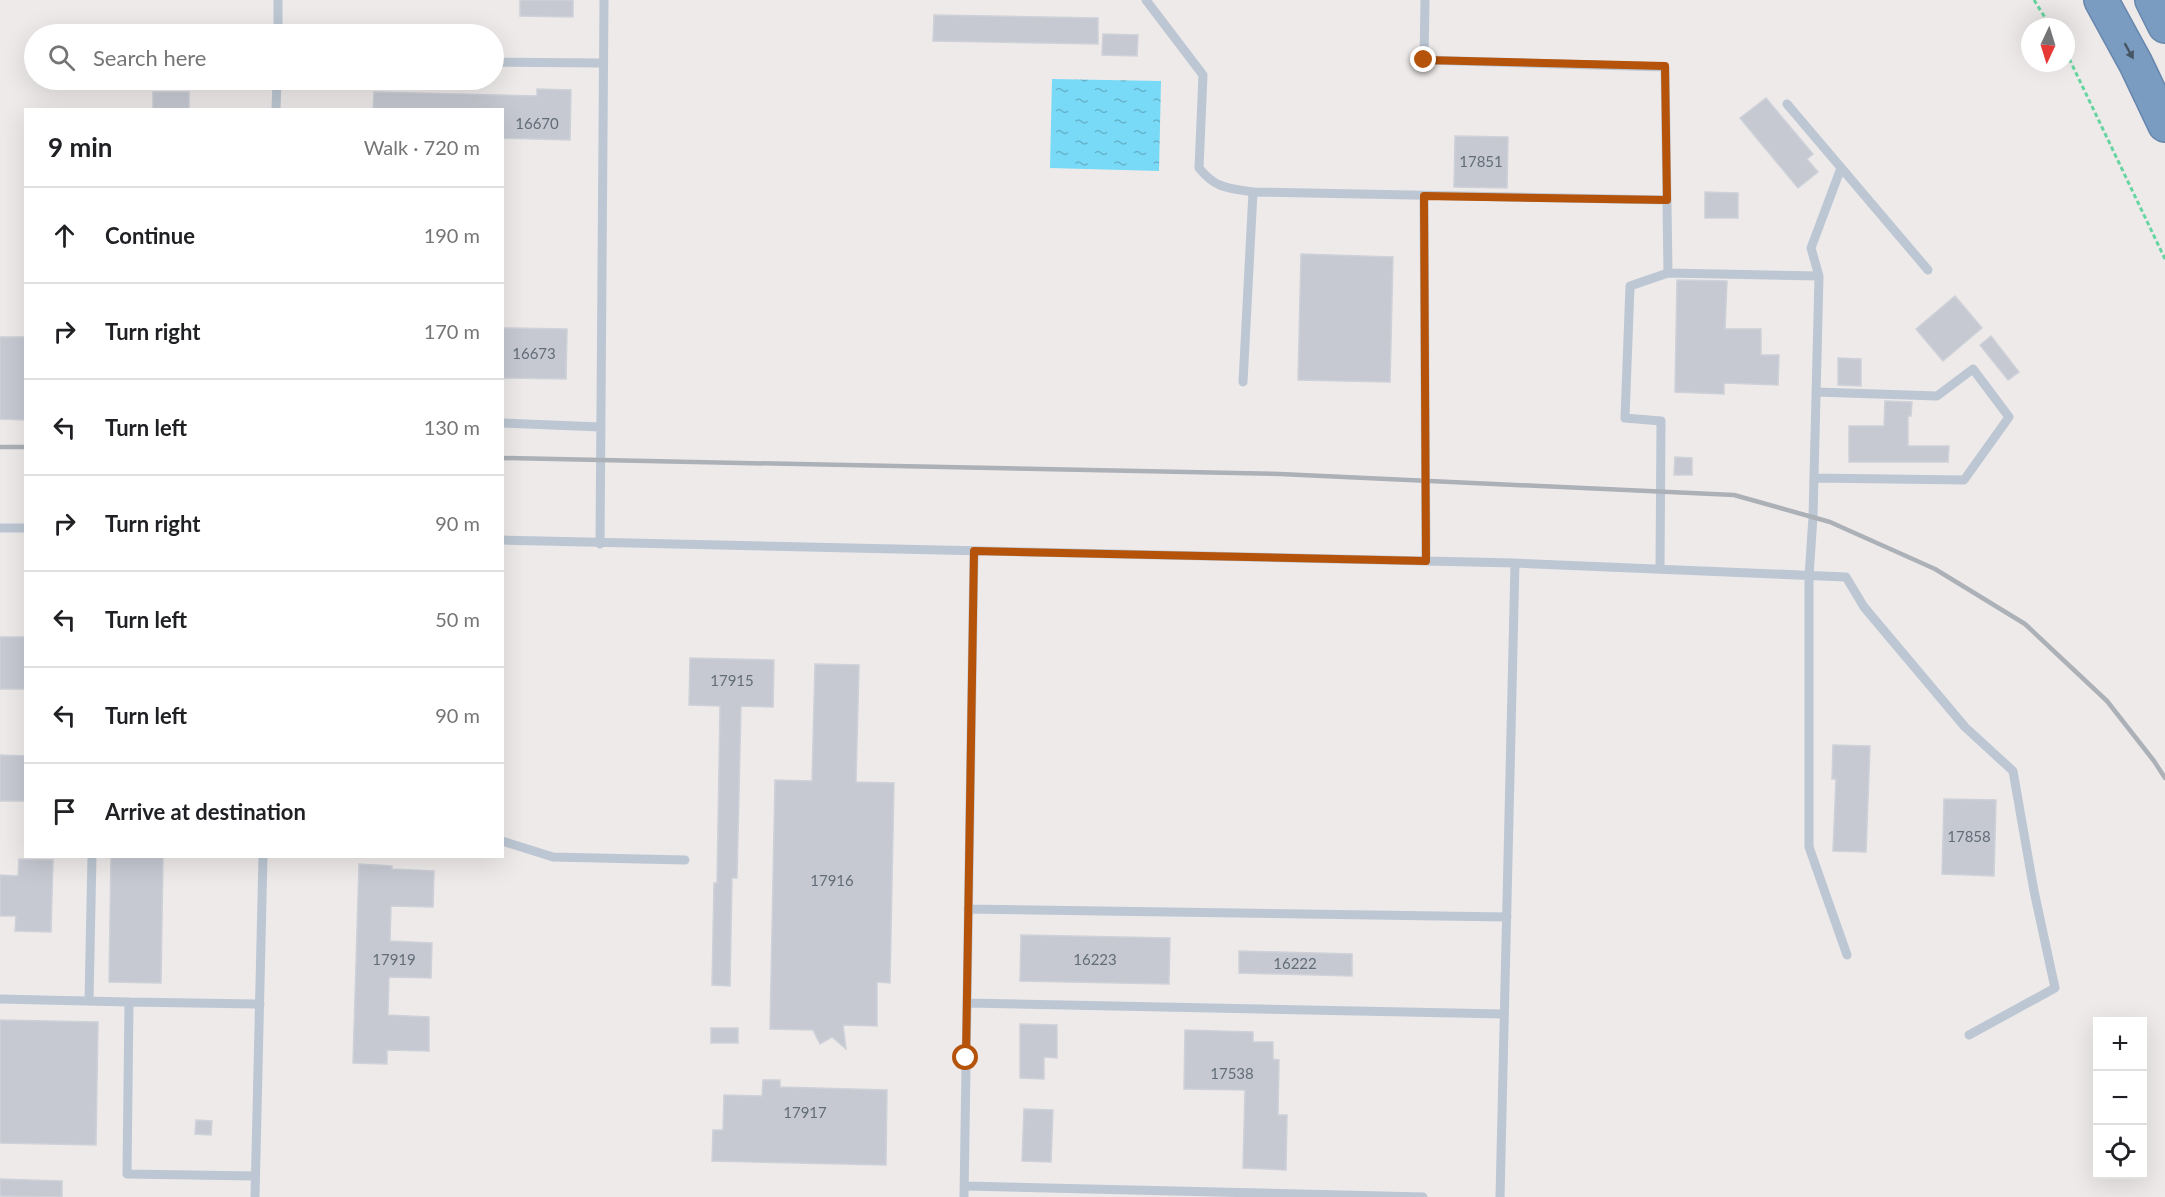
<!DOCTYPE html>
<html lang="en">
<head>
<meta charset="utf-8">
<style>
  :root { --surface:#fff; --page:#f2f2f2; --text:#202124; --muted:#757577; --line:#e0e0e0 }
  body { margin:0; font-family:Lato,sans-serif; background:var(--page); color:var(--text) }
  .controls { position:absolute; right:18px; bottom:18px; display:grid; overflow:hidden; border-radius:0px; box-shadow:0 6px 24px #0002 }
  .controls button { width:54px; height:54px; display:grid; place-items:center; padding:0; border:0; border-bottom:2px solid var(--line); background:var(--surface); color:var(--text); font:30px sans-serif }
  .compass { position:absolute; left:2021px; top:18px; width:54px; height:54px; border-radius:50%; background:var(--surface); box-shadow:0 6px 24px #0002; rotate:184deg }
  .stop { position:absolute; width:18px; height:18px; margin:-14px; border:4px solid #b45309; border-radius:50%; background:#fff }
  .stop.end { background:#b45309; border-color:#fff; box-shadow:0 2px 6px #0008 }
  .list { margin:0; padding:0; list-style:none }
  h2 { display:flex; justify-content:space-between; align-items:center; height:78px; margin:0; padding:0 24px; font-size:26px }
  h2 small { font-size:20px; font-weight:400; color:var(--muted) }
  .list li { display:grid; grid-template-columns:39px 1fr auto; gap:18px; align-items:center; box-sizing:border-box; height:96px; padding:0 24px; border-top:2px solid var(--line) }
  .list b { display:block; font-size:22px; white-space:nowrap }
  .list em { font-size:20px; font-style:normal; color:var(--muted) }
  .icon { flex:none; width:33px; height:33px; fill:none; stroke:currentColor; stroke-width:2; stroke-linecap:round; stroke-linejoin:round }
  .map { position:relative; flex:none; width:2165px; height:1197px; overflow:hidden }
  .search { position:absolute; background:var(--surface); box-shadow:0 6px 24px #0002; left:24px; top:24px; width:480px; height:66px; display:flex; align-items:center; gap:15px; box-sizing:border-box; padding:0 21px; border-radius:33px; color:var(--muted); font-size:22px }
  .panel { position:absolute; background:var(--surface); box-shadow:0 6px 24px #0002; left:24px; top:108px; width:480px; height:750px; border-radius:0px }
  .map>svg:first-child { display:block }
  .water { fill:url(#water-ripples) }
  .building { fill:#c6c9d2; stroke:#ced1d8; stroke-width:1.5 }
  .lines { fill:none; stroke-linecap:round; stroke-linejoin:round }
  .highway-casing { stroke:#6787ad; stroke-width:36 }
  .path { stroke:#66d5a0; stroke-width:3; stroke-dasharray:4.5 3; stroke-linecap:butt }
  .lane { stroke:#bcc7d3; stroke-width:9 }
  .highway { stroke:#7b9cc1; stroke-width:33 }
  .rail { stroke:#acb0b7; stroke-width:4.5 }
  .oneway { fill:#475664 }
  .route { stroke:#b45309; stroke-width:8 }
  .labels { text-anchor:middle; stroke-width:4.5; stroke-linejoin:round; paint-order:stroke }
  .number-label { font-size:15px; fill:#626d78 }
</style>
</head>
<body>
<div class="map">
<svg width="2165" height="1197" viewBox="0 0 2165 1197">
  <defs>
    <pattern id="water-ripples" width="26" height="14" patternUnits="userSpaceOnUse" patternTransform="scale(1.5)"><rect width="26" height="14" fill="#78daf6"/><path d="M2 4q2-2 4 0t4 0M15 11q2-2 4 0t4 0" fill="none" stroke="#64b3ca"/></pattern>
  </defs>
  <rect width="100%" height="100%" fill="#eeeaea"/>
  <path class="water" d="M 1052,79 L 1161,81 L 1159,171 L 1050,168 Z"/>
  <path class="building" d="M 520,0 L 573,0 L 573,17 L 520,16 Z
    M 934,15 L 1098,18 L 1098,44 L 933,41 Z
    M 1103,34 L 1138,35 L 1137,56 L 1102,55 Z
    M 537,89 L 571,90 L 570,140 L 502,138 L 502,110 L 373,110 L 374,92 L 537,96 Z
    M 153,92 L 189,92 L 189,110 L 153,110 Z
    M 1766,98 L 1813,154 L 1807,159 L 1818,172 L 1798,188 L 1740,118 Z
    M 1455,136 L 1508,137 L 1507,188 L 1454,187 Z
    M 1705,192 L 1738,193 L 1738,218 L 1705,218 Z
    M 1301,254 L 1393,257 L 1390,382 L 1298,380 Z
    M 1677,280 L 1727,281 L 1725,329 L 1761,329 L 1761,355 L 1779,355 L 1778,385 L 1724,383 L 1724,394 L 1675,392 Z
    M 1955,296 L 1982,328 L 1943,361 L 1916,329 Z
    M 502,328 L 567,329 L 566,379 L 502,378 Z
    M 1991,336 L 2019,372 L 2008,380 L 1980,345 Z
    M 0,337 L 26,337 L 26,420 L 0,419 Z
    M 1838,358 L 1861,359 L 1861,386 L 1838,385 Z
    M 1885,401 L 1912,402 L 1911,416 L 1908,416 L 1908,446 L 1949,446 L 1948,462 L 1849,462 L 1849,426 L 1884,426 Z
    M 1675,457 L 1692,458 L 1692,475 L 1674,475 Z
    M 0,637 L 26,637 L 26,689 L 0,689 Z
    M 690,658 L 774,660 L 773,707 L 741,706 L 737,878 L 732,878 L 730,986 L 712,985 L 714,883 L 717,883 L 720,706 L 689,705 Z
    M 815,664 L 859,665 L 856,782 L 894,783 L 890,983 L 877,982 L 877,1026 L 843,1025 L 846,1049 L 832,1037 L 820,1044 L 813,1030 L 770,1029 L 775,780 L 812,781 Z
    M 1833,745 L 1870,746 L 1866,852 L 1833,851 L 1836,779 L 1832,779 Z
    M 0,755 L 26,756 L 26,801 L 0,801 Z
    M 1944,799 L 1996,800 L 1994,876 L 1942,874 Z
    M 111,856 L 163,856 L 161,983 L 109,982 Z
    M 19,859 L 53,860 L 51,932 L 15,931 L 16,916 L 0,916 L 0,875 L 18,876 Z
    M 359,864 L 392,866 L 392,869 L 434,871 L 433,907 L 391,906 L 390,941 L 432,943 L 431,978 L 389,977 L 388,1015 L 429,1017 L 429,1051 L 387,1050 L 387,1064 L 353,1063 Z
    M 1021,935 L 1170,938 L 1169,984 L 1020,981 Z
    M 1239,951 L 1352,954 L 1352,976 L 1239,973 Z
    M 0,1020 L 98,1022 L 96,1145 L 0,1143 Z
    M 1020,1024 L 1057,1025 L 1057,1058 L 1044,1057 L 1044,1079 L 1020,1078 Z
    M 711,1028 L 738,1028 L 738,1043 L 711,1043 Z
    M 1185,1030 L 1253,1032 L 1253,1042 L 1273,1042 L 1273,1059 L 1279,1060 L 1278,1115 L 1287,1115 L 1286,1170 L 1243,1168 L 1245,1090 L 1184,1089 Z
    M 763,1080 L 780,1080 L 780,1087 L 887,1090 L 886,1165 L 712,1161 L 713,1130 L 723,1130 L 724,1095 L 762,1096 Z
    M 1024,1109 L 1053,1110 L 1051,1162 L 1022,1161 Z
    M 196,1120 L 212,1121 L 211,1135 L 195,1134 Z
    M 0,1179 L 62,1181 L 62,1197 L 0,1196 Z"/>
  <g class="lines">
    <g class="highway-casing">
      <path id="highway" d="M 2101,0 L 2136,64 L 2165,125
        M 2152,0 L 2165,26"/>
    </g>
    <path class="path" d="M 2034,0 L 2051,27
      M 2066,52 L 2165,259"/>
    <path class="lane" d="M 1146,0 L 1203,75 L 1199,168 C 1216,189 1228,188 1253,192
      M 1425,0 L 1424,60 L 1665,67 L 1668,273 L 1630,286 L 1625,418 L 1661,421 L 1660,569
      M 278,34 L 278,0
      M 494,62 L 603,63
      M 1787,104 L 1928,270
      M 276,110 L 277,80
      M 1424,196 L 1426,561
      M 1668,273 L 1819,276 L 1813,517 L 1809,576 L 1809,847 L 1847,955
      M 1819,276 L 1811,248 L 1841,168
      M 1243,382 L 1253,192 L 1667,200
      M 502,423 L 601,427
      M 1814,478 L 1964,480 L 2009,417 L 1973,369 L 1937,396 L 1816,392
      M 0,528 L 26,528
      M 502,540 L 1515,563 L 1846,577 L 1864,607 L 1965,727 L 2013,771 L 2034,891 L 2055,988 L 1969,1035
      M 600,544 L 604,0
      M 502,841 L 553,857 L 685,860
      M 968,909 L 1507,917
      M 0,999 L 129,1002
      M 89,1001 L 92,856
      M 967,1003 L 1504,1014
      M 255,1176 L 127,1174 L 129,1002 L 260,1004
      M 965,1186 L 1423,1197
      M 255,1197 L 263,856
      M 964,1197 L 974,551
      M 1500,1197 L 1515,563"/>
    <use href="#highway" class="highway"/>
    <path class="rail" d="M 0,447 L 26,447
      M 502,458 L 1280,474 L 1734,495 L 1830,522 L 1935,569 L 2025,624 L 2107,701 L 2154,761 L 2165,778"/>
  </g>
  <defs><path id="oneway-solid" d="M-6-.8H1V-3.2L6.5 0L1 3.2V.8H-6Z" transform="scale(1.5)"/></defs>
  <use class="oneway" href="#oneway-solid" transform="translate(2129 51) rotate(61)"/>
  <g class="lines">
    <path class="route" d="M 966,1058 L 974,551 L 1426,561 L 1424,196 L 1667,200 L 1665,66 L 1424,60"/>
  </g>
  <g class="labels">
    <g class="number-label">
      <text x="537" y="129">16670</text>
      <text x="1481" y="167">17851</text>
      <text x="534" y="359">16673</text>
      <text x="732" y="686">17915</text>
      <text x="1969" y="842">17858</text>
      <text x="832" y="886">17916</text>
      <text x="394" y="965">17919</text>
      <text x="1095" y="965">16223</text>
      <text x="1295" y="969">16222</text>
      <text x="1232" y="1079">17538</text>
      <text x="805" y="1118">17917</text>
    </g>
  </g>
</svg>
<div class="controls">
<button>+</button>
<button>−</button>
<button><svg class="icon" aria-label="locate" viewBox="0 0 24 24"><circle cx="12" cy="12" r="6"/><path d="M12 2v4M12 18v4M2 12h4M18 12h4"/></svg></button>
</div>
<svg class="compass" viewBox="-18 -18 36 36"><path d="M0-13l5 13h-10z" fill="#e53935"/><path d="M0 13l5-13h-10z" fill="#757577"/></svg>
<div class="stop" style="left:966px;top:1058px"></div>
<div class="stop end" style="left:1424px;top:60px"></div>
<div class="search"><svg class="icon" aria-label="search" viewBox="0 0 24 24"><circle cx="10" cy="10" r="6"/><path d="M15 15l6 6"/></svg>Search here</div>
<section class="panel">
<h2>9 min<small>Walk · 720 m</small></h2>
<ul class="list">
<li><svg class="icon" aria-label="ahead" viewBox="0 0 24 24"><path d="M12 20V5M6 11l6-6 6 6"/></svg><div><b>Continue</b></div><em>190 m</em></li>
<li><svg class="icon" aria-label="right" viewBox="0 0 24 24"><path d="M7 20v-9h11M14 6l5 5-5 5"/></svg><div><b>Turn right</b></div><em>170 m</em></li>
<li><svg class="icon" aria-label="left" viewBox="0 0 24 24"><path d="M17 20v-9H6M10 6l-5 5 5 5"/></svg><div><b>Turn left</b></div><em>130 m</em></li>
<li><svg class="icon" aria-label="right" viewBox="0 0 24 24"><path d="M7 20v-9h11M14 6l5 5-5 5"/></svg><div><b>Turn right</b></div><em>90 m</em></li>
<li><svg class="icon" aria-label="left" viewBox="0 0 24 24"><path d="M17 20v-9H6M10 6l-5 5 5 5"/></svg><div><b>Turn left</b></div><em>50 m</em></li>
<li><svg class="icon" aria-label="left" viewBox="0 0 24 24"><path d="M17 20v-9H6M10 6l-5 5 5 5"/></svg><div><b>Turn left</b></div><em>90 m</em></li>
<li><svg class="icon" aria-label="arrive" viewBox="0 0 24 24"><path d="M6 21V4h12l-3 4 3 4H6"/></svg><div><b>Arrive at destination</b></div></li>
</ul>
</section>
</div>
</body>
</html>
